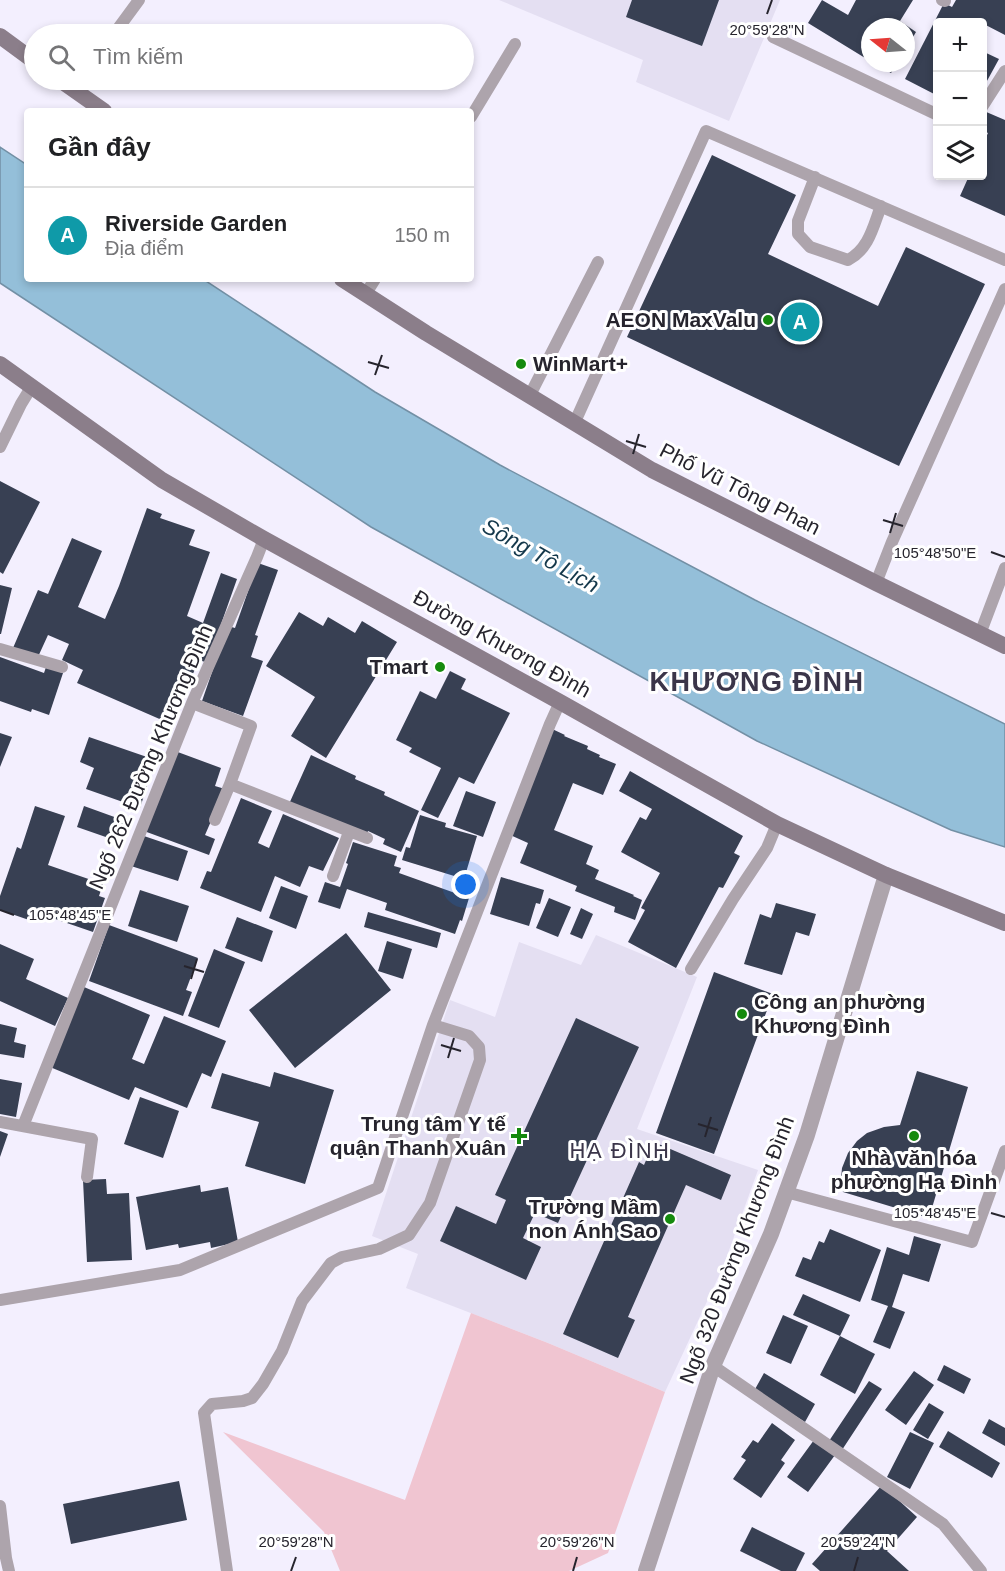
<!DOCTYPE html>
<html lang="vi">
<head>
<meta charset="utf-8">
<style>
  :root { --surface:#fff; --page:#f6f6f6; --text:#202124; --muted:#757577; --line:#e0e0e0; --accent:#158a0e }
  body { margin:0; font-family:Arial,sans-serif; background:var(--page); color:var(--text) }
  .controls { position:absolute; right:18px; top:18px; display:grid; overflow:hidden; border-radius:6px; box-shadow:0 3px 9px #0003 }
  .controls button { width:54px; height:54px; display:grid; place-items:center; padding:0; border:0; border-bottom:2px solid var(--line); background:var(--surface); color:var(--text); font:30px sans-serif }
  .compass { position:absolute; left:861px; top:18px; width:54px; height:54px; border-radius:50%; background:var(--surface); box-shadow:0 3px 9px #0003; rotate:287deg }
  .you { position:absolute; left:466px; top:885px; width:21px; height:21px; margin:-15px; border:4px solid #fff; border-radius:50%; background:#1a73e8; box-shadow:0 0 0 9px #1a73e833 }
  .badge { display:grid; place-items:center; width:39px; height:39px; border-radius:50%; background:var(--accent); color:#fff; font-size:20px; font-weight:700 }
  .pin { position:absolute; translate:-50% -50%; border:3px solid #fff; box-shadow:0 2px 6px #0006 }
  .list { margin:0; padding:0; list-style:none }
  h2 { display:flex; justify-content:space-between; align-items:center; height:78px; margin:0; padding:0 24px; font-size:26px }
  h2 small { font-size:20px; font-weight:400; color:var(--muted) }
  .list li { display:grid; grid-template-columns:39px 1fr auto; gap:18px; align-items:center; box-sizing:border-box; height:96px; padding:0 24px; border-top:2px solid var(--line) }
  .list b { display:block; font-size:22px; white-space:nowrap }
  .list p { margin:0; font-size:20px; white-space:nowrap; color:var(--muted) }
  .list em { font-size:20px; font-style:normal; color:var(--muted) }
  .icon { flex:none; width:33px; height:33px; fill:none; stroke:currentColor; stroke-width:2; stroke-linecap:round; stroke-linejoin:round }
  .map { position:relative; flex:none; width:1005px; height:1571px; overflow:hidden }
  .search { position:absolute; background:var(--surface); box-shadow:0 3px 9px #0003; left:24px; top:24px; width:450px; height:66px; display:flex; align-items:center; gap:15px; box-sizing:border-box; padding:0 21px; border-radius:33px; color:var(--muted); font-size:22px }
  .panel { position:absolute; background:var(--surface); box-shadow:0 3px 9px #0003; left:24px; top:108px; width:450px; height:174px; border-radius:6px }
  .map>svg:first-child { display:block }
  .built { fill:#e4dff2 }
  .green { fill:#f0c5d1 }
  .water { fill:#94bfd9; stroke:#7390a5; stroke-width:1.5 }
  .building { fill:#384053 }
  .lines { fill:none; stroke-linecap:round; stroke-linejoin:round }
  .service { stroke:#ada4ac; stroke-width:12 }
  .minor { stroke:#ada4ac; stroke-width:16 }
  .secondary { stroke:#8b7e8a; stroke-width:16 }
  .ticks { fill:none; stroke:#26242d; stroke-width:2 }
  .poi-dot { fill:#158a0e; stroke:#fff; stroke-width:2 }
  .labels { text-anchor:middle; stroke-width:6; stroke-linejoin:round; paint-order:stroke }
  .poi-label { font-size:21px; font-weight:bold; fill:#26242d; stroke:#fff; text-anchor:end }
  .street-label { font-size:21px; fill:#26242d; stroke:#fff }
  .water-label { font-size:22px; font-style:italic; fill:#14384b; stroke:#fff }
  .neighbourhood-label { font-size:22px; letter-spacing:1.5px; fill:#3b3549; stroke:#fff }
  .district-label { font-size:27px; font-weight:bold; letter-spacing:1.5px; fill:#3b3549; stroke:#fff }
  .ticks-label { font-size:15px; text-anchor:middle; fill:#26242d; stroke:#fff; stroke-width:6; stroke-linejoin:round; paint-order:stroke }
</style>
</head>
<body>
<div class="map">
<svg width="1005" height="1571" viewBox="0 0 1005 1571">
  <rect width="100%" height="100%" fill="#f3effe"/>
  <path class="built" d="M 499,0 L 780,0 L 729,121 L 636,82 L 643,60 Z
    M 596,935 L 697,977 L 637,1129 L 758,1170 L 723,1267 L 665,1392 L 548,1343 L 406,1288 L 418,1254 L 372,1236 L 450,1000 L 495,1017 L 519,942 L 581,965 Z"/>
  <path class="green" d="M 471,1313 L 548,1343 L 665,1392 L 608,1553 L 569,1571 L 340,1571 L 324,1532 L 223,1432 L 405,1500 Z"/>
  <path class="water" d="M 0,147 L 27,165 L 27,279 L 203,279 L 375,392 L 500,465 L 755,600 L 1005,724 L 1005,847 L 951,830 L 757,741 L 371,527 L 0,283 Z"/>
  <path class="building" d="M 632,0 L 719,0 L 702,46 L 626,17 Z
    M 822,0 L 848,15 L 856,0 L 913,0 L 900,21 L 916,32 L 906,49 L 906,27 L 870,27 L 870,61 L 808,23 Z
    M 956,0 L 1005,0 L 1005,35 L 976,20 L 975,22 L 938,22 L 938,96 L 905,79 L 944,3 L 952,7 Z
    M 982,51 L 999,59 L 982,90 Z
    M 874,63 L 898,63 L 891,73 Z
    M 984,111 L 1005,120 L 1005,216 L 960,196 L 969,176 L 982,176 L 982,146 L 988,133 L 982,130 L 982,115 Z
    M 712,155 L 796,195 L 768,254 L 878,306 L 906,247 L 985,284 L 899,466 L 627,337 Z
    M 0,481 L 40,502 L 3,574 L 0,572 Z
    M 147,508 L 162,514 L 160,518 L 195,530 L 189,545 L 210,552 L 187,616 L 203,623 L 221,573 L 237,579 L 219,630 L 205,662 L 199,660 L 171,724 L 77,683 L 83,670 L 62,660 L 69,644 L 48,635 L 37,659 L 13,648 L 38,590 L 48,594 L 72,538 L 102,551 L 78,607 L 105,619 L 119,586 Z
    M 258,563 L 278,570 L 255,635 L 258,636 L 251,657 L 263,661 L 243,716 L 202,701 L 228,626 L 235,628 Z
    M 0,585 L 12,588 L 1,634 L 0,634 Z
    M 299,612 L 323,626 L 328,617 L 355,633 L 362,621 L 397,642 L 326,758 L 291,736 L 315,697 L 266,666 Z
    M 0,657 L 44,673 L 46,667 L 63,673 L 49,715 L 32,709 L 31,712 L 0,701 Z
    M 450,671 L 466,679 L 461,689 L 510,713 L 474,784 L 459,777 L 438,818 L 421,810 L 441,768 L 409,752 L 412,748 L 396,740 L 420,691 L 436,699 Z
    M 550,728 L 565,735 L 564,736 L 588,746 L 587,749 L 600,755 L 599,757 L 616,764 L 603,795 L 573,783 L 554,830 L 593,846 L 586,864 L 599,870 L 595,879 L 634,895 L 633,896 L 642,900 L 635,920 L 614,912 L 615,907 L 575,891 L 577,886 L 520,863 L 528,843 L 508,834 Z
    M 0,733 L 12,737 L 0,767 Z
    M 89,737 L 147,757 L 138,783 L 147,786 L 140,808 L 86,789 L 94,768 L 80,762 Z
    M 175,751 L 221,768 L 215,786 L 225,789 L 205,835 L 215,839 L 209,855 L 144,831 Z
    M 311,755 L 356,776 L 355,779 L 385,792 L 384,795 L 419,811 L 401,852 L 383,844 L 385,839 L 368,831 L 366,836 L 289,804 Z
    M 630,771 L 743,836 L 734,853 L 740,856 L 723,888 L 719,887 L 676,968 L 628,942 L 645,910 L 641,908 L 660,873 L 621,852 L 640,817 L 646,820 L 652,809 L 619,791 Z
    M 466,791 L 496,802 L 483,837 L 453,826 Z
    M 241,798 L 272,811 L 258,843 L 269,848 L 283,814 L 339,838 L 323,871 L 309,866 L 300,887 L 275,876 L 261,912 L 200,888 L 207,871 L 211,872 Z
    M 35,806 L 65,816 L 48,865 L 103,884 L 99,896 L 105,898 L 93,932 L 32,911 L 29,920 L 0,910 L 0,896 L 17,847 L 21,849 Z
    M 84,806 L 131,823 L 123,843 L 77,827 Z
    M 420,815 L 446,823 L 445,827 L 477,836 L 464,879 L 402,860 L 406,847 L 410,848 Z
    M 141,835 L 188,851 L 178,881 L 131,866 Z
    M 353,842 L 397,856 L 394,866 L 401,868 L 399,873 L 469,898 L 462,921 L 460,920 L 455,934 L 385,910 L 387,903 L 347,889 L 340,909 L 318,902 L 325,882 L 340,887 L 348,864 L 346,863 Z
    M 501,877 L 544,890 L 540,904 L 536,903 L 529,926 L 490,914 Z
    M 281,886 L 308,896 L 296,929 L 269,918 Z
    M 140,890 L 189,906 L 177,942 L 128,926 Z
    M 549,898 L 571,907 L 558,937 L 536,928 Z
    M 776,903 L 816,914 L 809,936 L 796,932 L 782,975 L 744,964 L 760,914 L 771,918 Z
    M 581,908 L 593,914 L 582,939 L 570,934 Z
    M 368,912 L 441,933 L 437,948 L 364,927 Z
    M 237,917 L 273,931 L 262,962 L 225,948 Z
    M 109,925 L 198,958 L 186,990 L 192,992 L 183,1016 L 89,981 Z
    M 346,933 L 391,990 L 295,1068 L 249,1010 Z
    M 387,941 L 412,949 L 403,979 L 378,971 Z
    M 0,944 L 34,959 L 26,979 L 68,998 L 55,1026 L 0,1001 Z
    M 214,949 L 245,962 L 219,1028 L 188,1016 Z
    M 714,972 L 773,994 L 714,1154 L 656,1133 Z
    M 84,987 L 150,1015 L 132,1059 L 144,1064 L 164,1016 L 226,1041 L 211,1077 L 202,1073 L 187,1108 L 135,1087 L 129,1100 L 50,1067 Z
    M 576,1018 L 639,1047 L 558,1223 L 535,1213 L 523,1238 L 541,1247 L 526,1280 L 440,1241 L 456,1206 L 496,1224 L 506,1200 L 495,1195 Z
    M 0,1024 L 17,1028 L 14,1042 L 26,1045 L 24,1058 L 0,1054 Z
    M 917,1071 L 968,1087 L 929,1218 L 843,1192 L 841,1179 L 842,1168 L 848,1153 L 857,1141 L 867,1133 L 884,1127 L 900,1125 Z
    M 274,1072 L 334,1090 L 305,1184 L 245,1166 L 259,1122 L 211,1108 L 222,1073 L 270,1087 Z
    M 0,1079 L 22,1083 L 16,1117 L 0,1114 Z
    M 140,1097 L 179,1111 L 163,1158 L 124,1144 Z
    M 0,1131 L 8,1134 L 0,1157 Z
    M 654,1142 L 731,1175 L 721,1200 L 686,1185 L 628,1317 L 635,1320 L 618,1358 L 563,1334 L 639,1162 L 644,1165 Z
    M 106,1179 L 107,1194 L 129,1193 L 132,1260 L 87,1262 L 83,1180 Z
    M 200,1185 L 201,1192 L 228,1187 L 238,1242 L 211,1248 L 210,1242 L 179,1248 L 178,1244 L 146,1250 L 136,1197 Z
    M 830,1229 L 881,1250 L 860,1302 L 795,1276 L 803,1257 L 811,1260 L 819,1241 L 824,1243 Z
    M 914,1236 L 941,1244 L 929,1282 L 903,1274 L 892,1307 L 905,1312 L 890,1349 L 873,1342 L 888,1306 L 871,1300 L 887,1247 L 909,1255 Z
    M 803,1294 L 850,1315 L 840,1336 L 793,1315 Z
    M 783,1315 L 808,1326 L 791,1364 L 766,1353 Z
    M 840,1336 L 875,1354 L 855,1394 L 820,1375 Z
    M 944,1365 L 971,1379 L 964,1394 L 937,1380 Z
    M 914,1371 L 934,1385 L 906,1425 L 885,1410 Z
    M 764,1373 L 815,1404 L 805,1422 L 754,1391 Z
    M 869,1381 L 882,1389 L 842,1450 L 829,1441 Z
    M 929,1403 L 944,1412 L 928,1439 L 913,1430 Z
    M 989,1419 L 1005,1428 L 1005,1446 L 982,1433 Z
    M 772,1423 L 795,1440 L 781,1460 L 785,1463 L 761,1498 L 733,1479 L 746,1460 L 741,1457 L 753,1440 L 758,1443 Z
    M 948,1431 L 1000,1463 L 992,1478 L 939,1447 Z
    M 910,1432 L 934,1443 L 910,1489 L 887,1477 Z
    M 814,1440 L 835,1455 L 808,1492 L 787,1477 Z
    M 179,1481 L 187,1520 L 71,1544 L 63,1504 Z
    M 882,1485 L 917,1517 L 887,1551 L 909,1571 L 820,1571 L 812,1564 Z
    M 752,1527 L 805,1553 L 796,1571 L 781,1571 L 740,1551 Z"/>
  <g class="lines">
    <path class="service" d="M 942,0 L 945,1 L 945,0
      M 114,34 L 139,0
      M 773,37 L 938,115
      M 75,90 L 83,80
      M 982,107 L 1005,71
      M 471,117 L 515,44
      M 815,177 L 798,221 L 798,234 L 810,247 L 848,260 C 869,249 873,227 881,206
      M 365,295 L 375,279
      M 530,395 L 598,262
      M 574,424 L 706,131 L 1005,260
      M 0,447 L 21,404 L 32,386
      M 876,583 L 892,542 L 1005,289
      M 980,634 L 1005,568
      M 0,649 L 62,667
      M 192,703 L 251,726 L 230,784 L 367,838
      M 215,820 L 230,784
      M 333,876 L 349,832
      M 691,969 L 733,899 L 767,848 L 777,824
      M 0,1122 L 92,1139 L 87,1177
      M 23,1126 L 192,703 L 257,557 L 264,539
      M 786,1192 L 972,1242 L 1005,1151
      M 0,1300 L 180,1270 L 378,1188 L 433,1025 L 550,724 L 560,702
      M 713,1366 L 943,1524 L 981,1571
      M 0,1506 L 6,1558 L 9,1571
      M 227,1571 L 204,1413 L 212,1404 L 243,1401 L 252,1398 L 263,1384 L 282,1351 L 302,1301 L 331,1263 L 342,1257 L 379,1249 L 409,1235 L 430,1203 L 480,1060 L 479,1047 L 469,1036 L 433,1025"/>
    <path class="minor" d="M 646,1571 L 713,1366 L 771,1234 L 807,1135 L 886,875"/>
    <path class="secondary" d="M 0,36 L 34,61
      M 60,80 L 104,111
      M 342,279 L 426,333 L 652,470 L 876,583 L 1005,646
      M 0,364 L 162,480 L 264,539 L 560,702 L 777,824 L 886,875 L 1005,923"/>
  </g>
  <path class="ticks" d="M 767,14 L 772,0M 368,362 L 389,368M 375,375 L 382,355M 626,441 L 646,447M 633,454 L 639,434M 883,520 L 903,526M 890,533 L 896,513M 991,552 L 1005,557M 0,910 L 14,915M 184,966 L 204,972M 191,979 L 197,959M 441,1045 L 461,1051M 448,1058 L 454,1038M 698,1124 L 718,1130M 705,1137 L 711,1117M 991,1213 L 1005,1217M 291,1571 L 296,1557M 573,1571 L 577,1557M 854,1571 L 858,1557"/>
  <g class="poi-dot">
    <circle cx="768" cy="320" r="6"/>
    <circle cx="521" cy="364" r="6"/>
    <circle cx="440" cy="667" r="6"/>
    <circle cx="742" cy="1014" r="6"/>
    <path d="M516 1127h6v6h6v6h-6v6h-6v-6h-6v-6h6z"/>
    <circle cx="914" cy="1136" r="6"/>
    <circle cx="670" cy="1219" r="6"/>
  </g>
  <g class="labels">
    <g class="poi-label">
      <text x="756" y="327">AEON MaxValu</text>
      <text x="533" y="371" text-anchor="start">WinMart+</text>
      <text x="428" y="674">Tmart</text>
      <text x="754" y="1009" text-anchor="start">Công an phường<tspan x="754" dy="24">Khương Đình</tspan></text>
      <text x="506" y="1131">Trung tâm Y tế<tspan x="506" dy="24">quận Thanh Xuân</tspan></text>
      <text x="914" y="1165" text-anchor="middle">Nhà văn hóa<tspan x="914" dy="24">phường Hạ Đình</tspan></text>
      <text x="658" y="1214">Trường Mầm<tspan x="658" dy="24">non Ánh Sao</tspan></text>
    </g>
    <g class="street-label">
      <text transform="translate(740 489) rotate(27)" y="7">Phố Vũ Tông Phan</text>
      <text transform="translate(502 644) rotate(29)" y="7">Đường Khương Đình</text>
      <text transform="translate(151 757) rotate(-67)" y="7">Ngõ 262 Đường Khương Đình</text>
      <text transform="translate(737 1250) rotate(-69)" y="7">Ngõ 320 Đường Khương Đình</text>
    </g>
    <g class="water-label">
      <text transform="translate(541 555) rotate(29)" y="8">Sông Tô Lịch</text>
    </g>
    <g class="neighbourhood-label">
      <text x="620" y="1158">HẠ ĐÌNH</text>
    </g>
    <g class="district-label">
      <text x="757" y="691">KHƯƠNG ĐÌNH</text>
    </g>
  </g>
  <g class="ticks-label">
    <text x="767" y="35">20°59'28"N</text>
    <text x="935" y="558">105°48'50"E</text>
    <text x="70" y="920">105°48'45"E</text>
    <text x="935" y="1218">105°48'45"E</text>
    <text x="296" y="1547">20°59'28"N</text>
    <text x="577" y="1547">20°59'26"N</text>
    <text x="858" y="1547">20°59'24"N</text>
  </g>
</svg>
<div class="controls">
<button>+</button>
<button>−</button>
<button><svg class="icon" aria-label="layers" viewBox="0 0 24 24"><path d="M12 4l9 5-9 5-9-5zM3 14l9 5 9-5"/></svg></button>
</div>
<svg class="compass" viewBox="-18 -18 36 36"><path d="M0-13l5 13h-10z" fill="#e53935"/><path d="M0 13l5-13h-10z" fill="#757577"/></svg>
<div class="you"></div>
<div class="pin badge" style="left:800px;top:322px;background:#0f9aa8">A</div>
<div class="search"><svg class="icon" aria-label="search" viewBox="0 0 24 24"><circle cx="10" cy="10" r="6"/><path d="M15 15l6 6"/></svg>Tìm kiếm</div>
<section class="panel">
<h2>Gần đây<small></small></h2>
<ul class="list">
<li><span class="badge" style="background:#0f9aa8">A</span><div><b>Riverside Garden</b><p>Địa điểm</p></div><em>150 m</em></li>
</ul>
</section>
</div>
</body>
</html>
